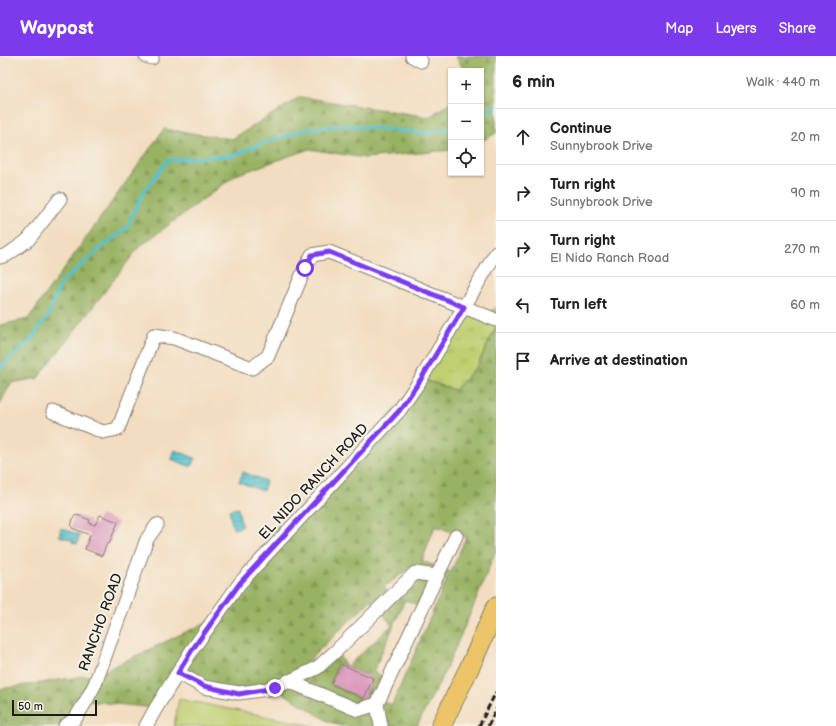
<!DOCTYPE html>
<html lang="en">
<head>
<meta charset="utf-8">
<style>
  :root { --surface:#fff; --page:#f6f6f6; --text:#222; --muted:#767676; --line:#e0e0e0; --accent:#7c3aed }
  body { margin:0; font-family:"Balsamiq Sans",sans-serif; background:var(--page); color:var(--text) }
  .controls { position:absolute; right:12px; top:12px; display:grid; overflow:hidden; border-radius:0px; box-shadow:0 1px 3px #0004 }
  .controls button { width:36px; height:36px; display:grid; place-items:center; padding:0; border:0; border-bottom:1px solid var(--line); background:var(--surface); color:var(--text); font:20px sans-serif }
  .scale { position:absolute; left:12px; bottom:10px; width:85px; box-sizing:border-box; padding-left:4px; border:2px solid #1c1c1c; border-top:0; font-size:11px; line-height:14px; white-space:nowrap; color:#1c1c1c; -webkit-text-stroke:3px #f7f3e8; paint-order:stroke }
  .stop { position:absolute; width:12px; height:12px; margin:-9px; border:3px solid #7c3aed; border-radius:50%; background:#fff }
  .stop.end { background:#7c3aed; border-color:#fff; box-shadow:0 1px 4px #0008 }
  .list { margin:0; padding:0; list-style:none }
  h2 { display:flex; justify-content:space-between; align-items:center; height:52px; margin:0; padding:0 16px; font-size:17px }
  h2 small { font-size:13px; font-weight:400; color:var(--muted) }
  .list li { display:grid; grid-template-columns:26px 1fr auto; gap:12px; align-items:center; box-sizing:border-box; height:56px; padding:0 16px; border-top:1px solid var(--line) }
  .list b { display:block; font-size:15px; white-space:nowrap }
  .list p { margin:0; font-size:13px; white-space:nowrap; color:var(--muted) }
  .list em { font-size:13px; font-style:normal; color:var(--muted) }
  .icon { flex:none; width:22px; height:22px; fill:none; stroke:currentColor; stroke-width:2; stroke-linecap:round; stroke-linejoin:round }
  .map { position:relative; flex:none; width:496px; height:670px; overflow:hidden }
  header { display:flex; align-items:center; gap:24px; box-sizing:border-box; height:56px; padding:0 20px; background:var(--accent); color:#fff }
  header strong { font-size:19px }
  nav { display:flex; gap:22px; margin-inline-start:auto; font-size:14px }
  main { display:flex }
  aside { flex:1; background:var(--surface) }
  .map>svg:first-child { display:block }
  .grass { fill:url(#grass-tufts); stroke:#6e7646 }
  .forest { fill:url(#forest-firs); stroke:#5a6740; fill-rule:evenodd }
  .pitch { fill:#c0cf71; stroke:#6e7646 }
  .water { fill:url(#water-rules); stroke:#386e73 }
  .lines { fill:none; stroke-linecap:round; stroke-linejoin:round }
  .stream { stroke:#53c1ca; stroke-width:3.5 }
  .building { fill:#db9abe }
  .minor-casing { stroke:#887c6e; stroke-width:15 }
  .highway-casing { stroke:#887c6e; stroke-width:21 }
  .minor { stroke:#fff; stroke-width:13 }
  .highway { stroke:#edc569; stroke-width:19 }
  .rail { stroke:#1c1c1c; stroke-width:3; stroke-dasharray:6 3; stroke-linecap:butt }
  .route { stroke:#7c3aed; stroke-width:5 }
  .labels { text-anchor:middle; stroke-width:4; stroke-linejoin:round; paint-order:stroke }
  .street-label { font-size:14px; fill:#1c1c1c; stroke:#f7f3e8 }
</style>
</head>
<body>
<header>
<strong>Waypost</strong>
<nav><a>Map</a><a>Layers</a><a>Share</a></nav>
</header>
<main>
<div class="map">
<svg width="496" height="670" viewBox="0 0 496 670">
  <defs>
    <pattern id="grass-tufts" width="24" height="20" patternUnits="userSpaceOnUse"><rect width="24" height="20" fill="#c0cf71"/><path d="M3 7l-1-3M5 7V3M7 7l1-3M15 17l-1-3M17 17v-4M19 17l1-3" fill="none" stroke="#a4b161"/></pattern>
    <pattern id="forest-firs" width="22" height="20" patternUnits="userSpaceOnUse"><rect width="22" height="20" fill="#98b263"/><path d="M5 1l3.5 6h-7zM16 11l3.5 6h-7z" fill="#829855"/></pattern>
    <pattern id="water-rules" width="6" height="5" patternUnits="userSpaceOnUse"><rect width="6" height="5" fill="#53c1ca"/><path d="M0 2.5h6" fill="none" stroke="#48a5ad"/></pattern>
  </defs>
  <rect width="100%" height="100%" fill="#f7f3e8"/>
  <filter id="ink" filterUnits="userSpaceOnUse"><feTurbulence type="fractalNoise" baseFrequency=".025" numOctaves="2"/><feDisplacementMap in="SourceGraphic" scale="8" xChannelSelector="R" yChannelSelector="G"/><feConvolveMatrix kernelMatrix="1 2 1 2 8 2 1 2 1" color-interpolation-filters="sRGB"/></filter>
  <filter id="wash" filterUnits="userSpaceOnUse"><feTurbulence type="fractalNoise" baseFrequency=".012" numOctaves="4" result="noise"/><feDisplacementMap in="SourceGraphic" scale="16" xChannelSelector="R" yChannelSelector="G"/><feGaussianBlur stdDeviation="0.9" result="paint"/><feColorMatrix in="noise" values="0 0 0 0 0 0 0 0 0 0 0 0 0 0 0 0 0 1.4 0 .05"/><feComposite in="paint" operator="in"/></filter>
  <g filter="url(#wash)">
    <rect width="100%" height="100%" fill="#f3ddc0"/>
    <path class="grass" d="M 464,251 L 484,259 L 496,252 L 496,271 L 477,310 L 455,334 L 421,323 Z"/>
    <path class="forest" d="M 457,0 L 496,0 L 496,77 L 481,85 L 481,15 L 465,15 L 456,1 Z
      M 300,41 L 429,61 L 451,46 L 451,94 L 365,102 L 309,93 L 236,119 L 139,191 L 38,322 L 11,327 L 0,348 L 0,269 L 28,263 L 164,73 L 232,83 Z
      M 496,271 L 496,494 L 474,549 L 446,613 L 417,670 L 340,670 L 328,665 L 275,632 L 239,637 L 178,617 L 156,652 L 86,645 L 65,670 L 0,670 L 0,633 L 98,618 L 215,562 L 421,323 L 455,334 L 477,310 ZM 435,470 L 466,481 L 451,516 L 422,505 ZM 412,510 L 415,516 L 391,540 L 384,531 ZM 437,520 L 447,523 L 392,649 L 379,643 L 389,623 L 373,616 L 405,544 L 423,551 ZM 371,544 L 392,569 L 347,611 L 336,595 L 317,612 L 309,604 ZM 340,608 L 373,622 L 364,643 L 331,628 Z"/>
    <path class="pitch" d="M 179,643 L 315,670 L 174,670 Z"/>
    <path class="water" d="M 175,394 L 195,402 L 191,411 L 171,403 Z
      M 243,416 L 266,425 L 263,435 L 239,426 Z
      M 238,452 L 242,471 L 233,473 L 229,454 Z
      M 61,472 L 80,479 L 77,488 L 72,486 L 72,484 L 59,480 Z"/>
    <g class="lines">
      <path class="stream" d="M 481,59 L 496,50
        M 0,312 L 30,285 L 48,260 L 61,227 L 101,192 L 126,173 L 143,137 L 168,104 L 234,99 L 268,85 L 306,74 L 342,69 L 424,77 L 451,73"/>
    </g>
    <g id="blocks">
      <path class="building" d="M 77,459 L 90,464 L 89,467 L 95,469 L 100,459 L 118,466 L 109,488 L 107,487 L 102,500 L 85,493 L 90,479 L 72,472 L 72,470 L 71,470 L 74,460 L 76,460 Z
        M 340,608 L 373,622 L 364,643 L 331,628 Z"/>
    </g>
  </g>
  <g filter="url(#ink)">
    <use href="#blocks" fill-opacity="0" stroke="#887c6e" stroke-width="1"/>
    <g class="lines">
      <g class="minor-casing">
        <path id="minor" d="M 146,0 L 152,2
          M 412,0 L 421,5
          M 0,201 L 7,199 L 28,184 L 60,143
          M 53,356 L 103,376 L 118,373 L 154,279 L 174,282 L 252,312 L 268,300 L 305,212 L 312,199 L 329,196 L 496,264
          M 437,520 L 456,480
          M 178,617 L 204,631 L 239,637 L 275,632 L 317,612 L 336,595 L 415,517 L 437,520 L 377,648 L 381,670
          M 288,625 L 358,654 L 377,648
          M 65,670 L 75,663 L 86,645 L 95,628 L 147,483 L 157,469
          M 146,670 L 156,652 L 192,594 L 240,527 L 399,355 L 421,323 L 496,197"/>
      </g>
      <g class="highway-casing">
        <path id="highway" d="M 441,670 L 474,602 L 496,551"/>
      </g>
      <use href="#minor" class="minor"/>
      <use href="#highway" class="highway"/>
      <path class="rail" d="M 479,670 L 496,636
        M 488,670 L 496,653"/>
    </g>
  </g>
  <g class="lines" filter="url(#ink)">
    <path class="route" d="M 275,632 L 239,638 L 204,630 L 178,617 L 192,594 L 240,527 L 399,355 L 421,323 L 464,251 L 329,196 L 312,199 L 305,212"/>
  </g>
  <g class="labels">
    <g class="street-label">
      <text transform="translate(313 425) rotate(-47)" y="5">EL NIDO RANCH ROAD</text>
      <text transform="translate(100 566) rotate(-70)" y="5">RANCHO ROAD</text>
    </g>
  </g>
</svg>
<div class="controls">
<button>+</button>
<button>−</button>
<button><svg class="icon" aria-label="locate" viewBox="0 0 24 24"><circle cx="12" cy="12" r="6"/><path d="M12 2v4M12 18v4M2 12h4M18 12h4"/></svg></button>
</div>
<div class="scale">50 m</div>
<div class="stop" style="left:305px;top:212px"></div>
<div class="stop end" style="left:275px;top:632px"></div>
</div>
<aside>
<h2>6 min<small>Walk · 440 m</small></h2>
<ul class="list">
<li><svg class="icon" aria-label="ahead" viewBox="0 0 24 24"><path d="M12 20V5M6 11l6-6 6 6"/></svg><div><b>Continue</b><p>Sunnybrook Drive</p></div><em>20 m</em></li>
<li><svg class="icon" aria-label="right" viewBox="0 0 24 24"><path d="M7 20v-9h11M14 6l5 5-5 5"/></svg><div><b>Turn right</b><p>Sunnybrook Drive</p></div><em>90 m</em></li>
<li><svg class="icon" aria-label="right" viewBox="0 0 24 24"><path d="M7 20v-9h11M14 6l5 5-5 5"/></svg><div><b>Turn right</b><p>El Nido Ranch Road</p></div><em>270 m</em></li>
<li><svg class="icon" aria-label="left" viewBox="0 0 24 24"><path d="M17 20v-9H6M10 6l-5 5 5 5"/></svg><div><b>Turn left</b></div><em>60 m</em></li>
<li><svg class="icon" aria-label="arrive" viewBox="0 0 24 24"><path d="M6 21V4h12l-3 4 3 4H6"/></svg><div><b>Arrive at destination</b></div></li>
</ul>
</aside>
</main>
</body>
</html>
